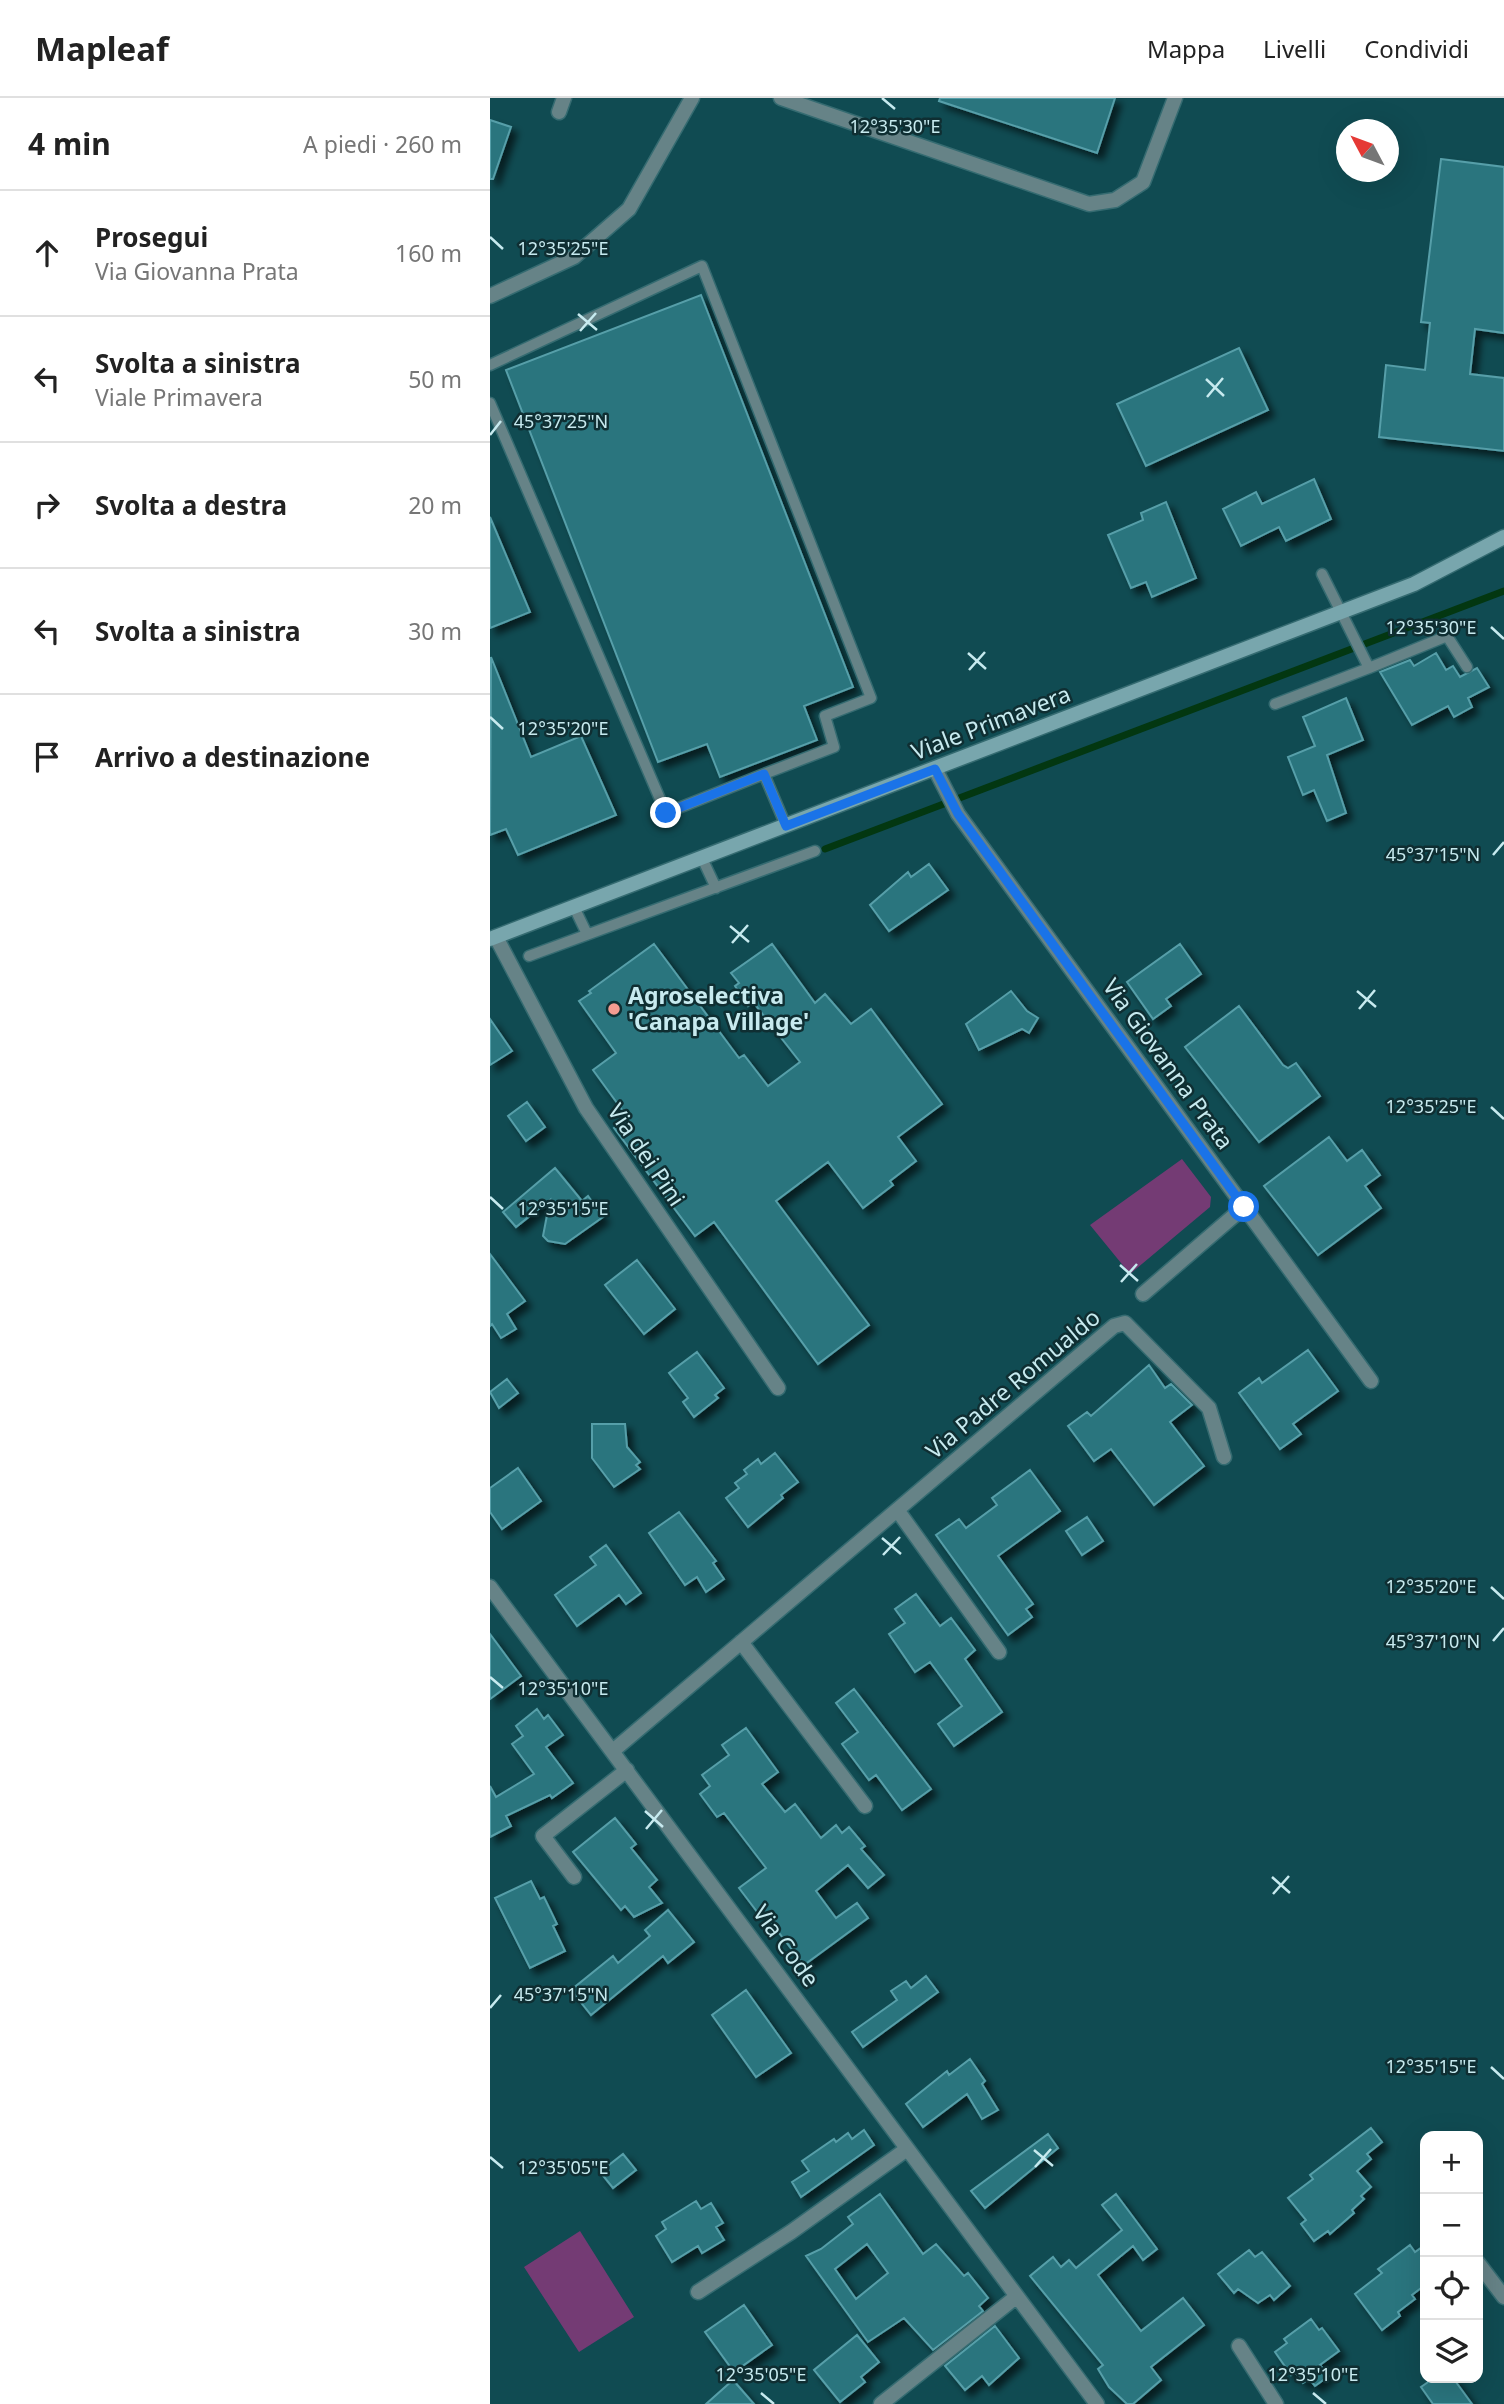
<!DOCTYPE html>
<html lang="it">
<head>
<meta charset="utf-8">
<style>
  :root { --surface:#fff; --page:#f2f2f2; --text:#222; --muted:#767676; --line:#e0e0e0 }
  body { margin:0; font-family:"Noto Sans",sans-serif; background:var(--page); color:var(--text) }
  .controls { position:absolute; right:21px; bottom:21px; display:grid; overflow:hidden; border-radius:14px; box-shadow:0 7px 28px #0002 }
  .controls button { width:63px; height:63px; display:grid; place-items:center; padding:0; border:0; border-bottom:2px solid var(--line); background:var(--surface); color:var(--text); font:35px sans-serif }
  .compass { position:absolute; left:846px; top:21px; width:63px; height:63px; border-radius:50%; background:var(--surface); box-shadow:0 7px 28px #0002; rotate:311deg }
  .stop { position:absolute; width:21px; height:21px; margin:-16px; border:5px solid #1a73e8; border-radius:50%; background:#fff }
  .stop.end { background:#1a73e8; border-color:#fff; box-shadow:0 2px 7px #0008 }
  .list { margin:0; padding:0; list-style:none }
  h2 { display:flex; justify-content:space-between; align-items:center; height:91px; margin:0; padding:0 28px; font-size:30px }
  h2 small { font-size:23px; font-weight:400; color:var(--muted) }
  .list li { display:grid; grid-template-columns:46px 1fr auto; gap:21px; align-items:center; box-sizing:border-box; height:126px; padding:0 28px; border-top:2px solid var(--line) }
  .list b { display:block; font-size:26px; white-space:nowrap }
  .list p { margin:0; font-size:23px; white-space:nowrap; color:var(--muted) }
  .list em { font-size:23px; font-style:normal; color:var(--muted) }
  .icon { flex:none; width:38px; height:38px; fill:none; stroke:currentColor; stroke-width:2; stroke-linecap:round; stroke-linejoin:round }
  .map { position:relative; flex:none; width:1014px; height:2306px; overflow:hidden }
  header { display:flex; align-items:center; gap:42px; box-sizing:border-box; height:98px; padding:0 35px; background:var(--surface); border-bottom:2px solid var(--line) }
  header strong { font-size:33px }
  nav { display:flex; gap:38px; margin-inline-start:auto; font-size:24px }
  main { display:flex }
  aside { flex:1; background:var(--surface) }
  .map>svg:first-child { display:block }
  .green { fill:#743b74 }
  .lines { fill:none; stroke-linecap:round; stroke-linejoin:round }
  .stream { stroke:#033711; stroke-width:7 }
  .building { fill:#2a747e; stroke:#579fa9; stroke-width:2; fill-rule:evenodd; filter:url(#shadow) }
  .lane-casing { stroke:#356b71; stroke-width:13 }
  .street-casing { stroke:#356b71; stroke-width:17 }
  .secondary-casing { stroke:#356b71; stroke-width:17 }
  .lane { stroke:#668387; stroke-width:10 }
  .street { stroke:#668387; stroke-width:14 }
  .secondary { stroke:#78a6ad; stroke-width:14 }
  .route { stroke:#1a73e8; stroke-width:9 }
  .ticks { fill:none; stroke:#c7eaef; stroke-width:2.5 }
  .poi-dot { fill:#f59c91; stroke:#0f2e32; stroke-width:2.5 }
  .labels { text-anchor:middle; stroke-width:5; stroke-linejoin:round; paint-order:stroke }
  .street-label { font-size:23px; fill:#c7eaef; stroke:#0f2e32 }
  .poi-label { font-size:23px; font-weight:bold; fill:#c7eaef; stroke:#0f2e32; text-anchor:start }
  .ticks-label { font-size:18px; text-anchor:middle; fill:#c7eaef; stroke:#0f2e32; stroke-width:5; stroke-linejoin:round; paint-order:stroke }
</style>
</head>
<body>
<header>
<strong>Mapleaf</strong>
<nav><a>Mappa</a><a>Livelli</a><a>Condividi</a></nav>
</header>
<main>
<aside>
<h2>4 min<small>A piedi · 260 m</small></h2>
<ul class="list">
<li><svg class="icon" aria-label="ahead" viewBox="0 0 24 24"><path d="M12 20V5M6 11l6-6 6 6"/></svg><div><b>Prosegui</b><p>Via Giovanna Prata</p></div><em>160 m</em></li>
<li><svg class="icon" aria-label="left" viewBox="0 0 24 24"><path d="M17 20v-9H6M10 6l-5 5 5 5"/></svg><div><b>Svolta a sinistra</b><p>Viale Primavera</p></div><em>50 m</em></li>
<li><svg class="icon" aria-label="right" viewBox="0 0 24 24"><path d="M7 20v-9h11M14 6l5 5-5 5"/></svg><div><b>Svolta a destra</b></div><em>20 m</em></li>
<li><svg class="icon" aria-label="left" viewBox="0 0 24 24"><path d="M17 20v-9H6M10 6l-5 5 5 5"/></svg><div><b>Svolta a sinistra</b></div><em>30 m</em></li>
<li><svg class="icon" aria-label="arrive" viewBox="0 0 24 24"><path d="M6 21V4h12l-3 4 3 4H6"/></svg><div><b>Arrivo a destinazione</b></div></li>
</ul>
</aside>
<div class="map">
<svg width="1014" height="2306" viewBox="0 0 1014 2306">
  <defs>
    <filter id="shadow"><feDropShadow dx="6" dy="6" stdDeviation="3.5" flood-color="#0009"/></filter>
  </defs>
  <rect width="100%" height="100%" fill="#104b52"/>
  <path class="green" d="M 692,1061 L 721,1099 L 720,1109 L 640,1176 L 600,1127 Z
    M 90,2133 L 144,2219 L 89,2254 L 34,2169 Z"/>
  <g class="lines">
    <path class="stream" d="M 335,751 L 1014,493"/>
  </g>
  <path class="building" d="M 450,0 L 625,0 L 607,55 L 449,3 Z
    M 0,22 L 21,29 L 3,81 L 0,81 Z
    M 951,61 L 1014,69 L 1014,235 L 985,231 L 980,276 L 1014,280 L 1014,353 L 889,339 L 896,267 L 935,272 L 940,225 L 931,224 Z
    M 211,197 L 363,589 L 314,608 L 327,642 L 230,679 L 217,646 L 168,664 L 16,272 Z
    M 749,250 L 778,312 L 656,368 L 627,306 Z
    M 824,381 L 841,421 L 796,443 L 789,429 L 751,448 L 733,411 L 766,394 L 772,406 Z
    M 676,404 L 706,480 L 662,499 L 656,484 L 641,490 L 618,437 L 653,422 L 651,415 Z
    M 0,419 L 40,514 L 0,530 Z
    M 946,555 L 956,572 L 963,568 L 970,579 L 987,570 L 999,589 L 978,600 L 982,609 L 964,619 L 958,608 L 922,627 L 890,574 L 920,562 L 924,568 Z
    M 1,559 L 41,659 L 91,638 L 126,717 L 28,757 L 16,731 L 0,737 Z
    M 856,600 L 873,642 L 837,657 L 856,715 L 837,723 L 824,692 L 813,697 L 798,659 L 825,648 L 813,619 Z
    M 439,766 L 458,792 L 399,833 L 380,807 L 418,774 L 421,779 Z
    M 164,846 L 249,960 L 254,957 L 278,988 L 310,964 L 263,904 L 258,908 L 245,888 L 249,885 L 241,875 L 282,846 L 325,905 L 335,896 L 361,926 L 381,911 L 452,1006 L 408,1039 L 426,1063 L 400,1083 L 403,1087 L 373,1110 L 338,1064 L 286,1103 L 379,1227 L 328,1266 L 224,1124 L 205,1138 L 124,1030 L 138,1020 L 103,972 L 126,955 L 89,903 L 101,895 L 99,893 Z
    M 690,846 L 711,876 L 676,901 L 681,908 L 663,921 L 637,884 Z
    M 521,893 L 537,913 L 548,920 L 539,935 L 532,931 L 489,952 L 476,926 Z
    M 749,908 L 793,967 L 798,970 L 806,965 L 830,998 L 769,1044 L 695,949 Z
    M 0,921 L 22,953 L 0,967 Z
    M 37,1004 L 55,1029 L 36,1043 L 18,1018 Z
    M 839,1039 L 857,1063 L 872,1052 L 890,1077 L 875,1088 L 891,1110 L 828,1157 L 774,1088 Z
    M 65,1070 L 92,1103 L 98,1098 L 113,1119 L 75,1146 L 58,1143 L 53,1138 L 60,1102 L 26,1129 L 13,1114 Z
    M 0,1156 L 35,1203 L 17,1216 L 26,1231 L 11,1240 L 2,1226 L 0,1228 Z
    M 147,1162 L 185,1211 L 154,1236 L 115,1187 Z
    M 818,1252 L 848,1293 L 803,1326 L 811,1336 L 790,1351 L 749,1295 L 769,1280 L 772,1285 Z
    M 207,1254 L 234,1290 L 225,1297 L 228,1300 L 204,1319 L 193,1304 L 198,1300 L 179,1275 Z
    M 659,1267 L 675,1290 L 681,1286 L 702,1307 L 680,1324 L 714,1368 L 664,1407 L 621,1351 L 604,1363 L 578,1328 L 597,1314 L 601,1318 Z
    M 17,1281 L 28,1295 L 9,1310 L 0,1294 Z
    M 102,1326 L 135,1326 L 137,1349 L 150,1364 L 146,1367 L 150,1371 L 124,1389 L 102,1360 Z
    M 285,1355 L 308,1384 L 291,1397 L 293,1400 L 258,1429 L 236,1400 L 249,1390 L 245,1385 L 257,1376 L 254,1372 L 268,1361 L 271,1366 Z
    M 28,1370 L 51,1403 L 12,1431 L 0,1414 L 0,1390 Z
    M 540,1372 L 570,1413 L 508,1458 L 543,1506 L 536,1511 L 542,1519 L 518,1537 L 446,1437 L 469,1421 L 476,1430 L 507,1407 L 502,1400 Z
    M 189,1414 L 226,1463 L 223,1465 L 234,1481 L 216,1494 L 207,1479 L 195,1487 L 159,1435 Z
    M 597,1419 L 613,1443 L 592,1457 L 576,1433 Z
    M 116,1447 L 151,1495 L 136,1506 L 129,1497 L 87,1528 L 65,1497 L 106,1467 L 100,1459 Z
    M 426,1496 L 450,1528 L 461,1520 L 485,1552 L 475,1561 L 512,1614 L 464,1648 L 448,1626 L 472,1608 L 440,1564 L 425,1574 L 399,1536 L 415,1525 L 405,1511 Z
    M 0,1536 L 31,1578 L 0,1601 Z
    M 364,1591 L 441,1691 L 412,1712 L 386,1677 L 379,1682 L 352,1646 L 368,1634 L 346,1605 Z
    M 47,1611 L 54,1621 L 58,1617 L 73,1637 L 56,1649 L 83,1685 L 62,1700 L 60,1697 L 16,1718 L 21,1728 L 0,1739 L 0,1688 L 6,1699 L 44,1676 L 22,1646 L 33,1638 L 26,1628 Z
    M 256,1630 L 288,1674 L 272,1686 L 295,1714 L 305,1706 L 331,1740 L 346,1727 L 352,1735 L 359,1729 L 375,1748 L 371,1751 L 394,1777 L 378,1790 L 358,1767 L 326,1793 L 346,1820 L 367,1805 L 378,1820 L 314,1867 L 272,1813 L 268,1815 L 249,1790 L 276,1770 L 234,1715 L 227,1719 L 210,1696 L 220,1688 L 212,1677 L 239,1657 L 232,1647 Z
    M 125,1720 L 146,1746 L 141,1750 L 167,1782 L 159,1789 L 172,1805 L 144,1819 L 135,1808 L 131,1812 L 83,1754 Z
    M 41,1783 L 50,1801 L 54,1799 L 67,1826 L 63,1828 L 75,1853 L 40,1870 L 5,1800 Z
    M 178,1812 L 204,1844 L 178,1865 L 173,1858 L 101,1917 L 81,1892 L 123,1858 L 128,1865 L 160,1838 L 155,1832 Z
    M 436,1878 L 448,1894 L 373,1949 L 362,1934 L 407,1902 L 401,1893 L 416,1883 L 421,1890 Z
    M 256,1892 L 301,1955 L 266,1979 L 222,1917 Z
    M 480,1961 L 495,1983 L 492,1986 L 508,2012 L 492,2021 L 477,1996 L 433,2029 L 416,2006 L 457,1973 L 459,1977 Z
    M 881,2030 L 892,2044 L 877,2056 L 881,2061 L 867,2073 L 881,2089 L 871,2098 L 874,2101 L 862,2112 L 864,2115 L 840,2136 L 838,2133 L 824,2143 L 811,2126 L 816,2122 L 798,2100 L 823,2081 L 820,2077 Z
    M 374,2032 L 384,2047 L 311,2099 L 302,2084 L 319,2073 L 312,2063 L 344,2041 L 346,2044 L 358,2035 L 362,2041 Z
    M 558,2036 L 568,2050 L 495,2110 L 481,2093 Z
    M 133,2056 L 146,2072 L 123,2090 L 110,2074 Z
    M 390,2096 L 433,2156 L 446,2146 L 474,2178 L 478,2175 L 498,2200 L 489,2208 L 493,2213 L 443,2252 L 414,2220 L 378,2244 L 316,2158 L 331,2151 L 363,2126 L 358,2119 ZM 377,2146 L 398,2175 L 366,2201 L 345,2171 Z
    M 626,2096 L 667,2151 L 653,2162 L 643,2148 L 608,2177 L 651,2233 L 693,2200 L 714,2227 L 661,2269 L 671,2282 L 643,2306 L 637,2306 L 619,2289 L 608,2271 L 613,2267 L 540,2178 L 563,2159 L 571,2169 L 579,2162 L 586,2170 L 632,2132 L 612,2107 Z
    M 206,2103 L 211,2111 L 221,2105 L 233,2125 L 226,2129 L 234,2142 L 212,2155 L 208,2148 L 182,2164 L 166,2138 L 176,2131 L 172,2124 Z
    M 920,2147 L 925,2154 L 935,2147 L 935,2187 L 922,2197 L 925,2201 L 908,2214 L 910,2218 L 892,2232 L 865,2196 L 892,2175 L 888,2171 Z
    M 759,2152 L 765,2159 L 772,2154 L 800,2188 L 784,2202 L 780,2197 L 768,2205 L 748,2191 L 744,2195 L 728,2176 Z
    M 254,2207 L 282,2247 L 244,2274 L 215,2234 Z
    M 821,2221 L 829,2232 L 832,2230 L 849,2253 L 830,2267 L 839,2278 L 825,2288 L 819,2281 L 813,2285 L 805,2274 L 801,2277 L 785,2254 L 797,2245 L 794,2241 Z
    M 505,2228 L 529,2260 L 499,2287 L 492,2278 L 475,2292 L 455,2268 Z
    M 367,2237 L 389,2264 L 371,2279 L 375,2284 L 350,2304 L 324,2272 Z
    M 944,2280 L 963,2280 L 982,2306 L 943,2306 L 931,2289 Z
    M 243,2282 L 264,2306 L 216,2306 Z"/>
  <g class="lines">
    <g class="lane-casing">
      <path id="lane" d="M 0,267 L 212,168 L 381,600 L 335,618 L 344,649 L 274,676
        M 0,305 L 176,715 L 274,676 L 296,728
        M 879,570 L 957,538 L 977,569
        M 785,606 L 879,570 L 832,476
        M 212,760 L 226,790
        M 84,809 L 97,836
        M 39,858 L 325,753"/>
    </g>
    <g class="street-casing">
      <path id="street" d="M 291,0 L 599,106 L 625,102 L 653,84 L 685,0
        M 69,14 L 74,0
        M 0,198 L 84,159 L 139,111 L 202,0
        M 445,671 L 468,716 L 881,1283
        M 6,839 L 96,1010 L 288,1290
        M 653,1196 L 754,1109
        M 408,1413 L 509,1554
        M 0,1489 L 607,2306
        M 251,1544 L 375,1708
        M 124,1652 L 624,1228 L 635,1225 L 719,1310 L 734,1359
        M 84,1779 L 53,1738 L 137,1672
        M 988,2165 L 1014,2199
        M 208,2194 L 301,2134 L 417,2051
        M 749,2248 L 786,2306
        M 391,2306 L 526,2199"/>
    </g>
    <g class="secondary-casing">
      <path id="secondary" d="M 0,841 L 924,486 L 1014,439"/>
    </g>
    <use href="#lane" class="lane"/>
    <use href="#street" class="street"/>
    <use href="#secondary" class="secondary"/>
  </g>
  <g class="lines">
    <path class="route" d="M 176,715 L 274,676 L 296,728 L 445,671 L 468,716 L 754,1109"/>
  </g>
  <path class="ticks" d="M 392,0 L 405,11M 0,139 L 13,151M 88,216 L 107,232M 90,233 L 106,215M 716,281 L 734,298M 717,299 L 733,280M 0,337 L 11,323M 1001,529 L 1014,541M 478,555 L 496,571M 479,572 L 495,554M 0,619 L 13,631M 1003,757 L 1014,744M 240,828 L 259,844M 242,845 L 258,827M 867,893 L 886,909M 869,911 L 885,892M 1001,1009 L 1014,1021M 0,1099 L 13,1111M 630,1167 L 648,1183M 631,1184 L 647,1166M 392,1440 L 411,1456M 393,1457 L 410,1439M 1001,1489 L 1014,1501M 1003,1543 L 1014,1530M 0,1579 L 13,1590M 155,1713 L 173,1729M 156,1731 L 172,1712M 782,1779 L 800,1795M 783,1796 L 799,1778M 0,1910 L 11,1897M 1001,1969 L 1014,1981M 544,2052 L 563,2068M 0,2059 L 13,2070M 545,2069 L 561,2051M 271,2295 L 284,2306M 823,2295 L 836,2306"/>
  <circle class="poi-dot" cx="124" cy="911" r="7"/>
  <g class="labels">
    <g class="street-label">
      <text transform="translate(501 625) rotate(-21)" y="8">Viale Primavera</text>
      <text transform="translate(678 966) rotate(54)" y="8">Via Giovanna Prata</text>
      <text transform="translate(156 1057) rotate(56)" y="8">Via dei Pini</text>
      <text transform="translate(523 1286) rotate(-40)" y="8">Via Padre Romualdo</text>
      <text transform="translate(296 1848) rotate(54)" y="8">Via Code</text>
    </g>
    <g class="poi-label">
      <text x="138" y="906">Agroselectiva<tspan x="138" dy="26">'Canapa Village'</tspan></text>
    </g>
  </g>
  <g class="ticks-label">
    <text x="405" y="35">12°35'30"E</text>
    <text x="73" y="157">12°35'25"E</text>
    <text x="71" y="330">45°37'25"N</text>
    <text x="941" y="536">12°35'30"E</text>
    <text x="73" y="637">12°35'20"E</text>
    <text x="943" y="763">45°37'15"N</text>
    <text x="941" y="1015">12°35'25"E</text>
    <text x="73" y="1117">12°35'15"E</text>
    <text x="941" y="1495">12°35'20"E</text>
    <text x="943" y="1550">45°37'10"N</text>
    <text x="73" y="1597">12°35'10"E</text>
    <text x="71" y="1903">45°37'15"N</text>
    <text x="941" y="1975">12°35'15"E</text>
    <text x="73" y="2076">12°35'05"E</text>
    <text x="271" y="2283">12°35'05"E</text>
    <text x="823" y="2283">12°35'10"E</text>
  </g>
</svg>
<div class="controls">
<button>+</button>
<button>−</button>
<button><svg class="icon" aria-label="locate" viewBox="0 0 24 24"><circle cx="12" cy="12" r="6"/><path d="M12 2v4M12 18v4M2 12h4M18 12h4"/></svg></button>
<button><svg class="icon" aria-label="layers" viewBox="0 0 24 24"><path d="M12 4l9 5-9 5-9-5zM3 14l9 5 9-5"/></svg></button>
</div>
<svg class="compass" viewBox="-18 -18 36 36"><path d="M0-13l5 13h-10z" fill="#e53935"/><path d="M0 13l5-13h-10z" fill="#767676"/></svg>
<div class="stop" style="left:754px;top:1109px"></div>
<div class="stop end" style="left:176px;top:715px"></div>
</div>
</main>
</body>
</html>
